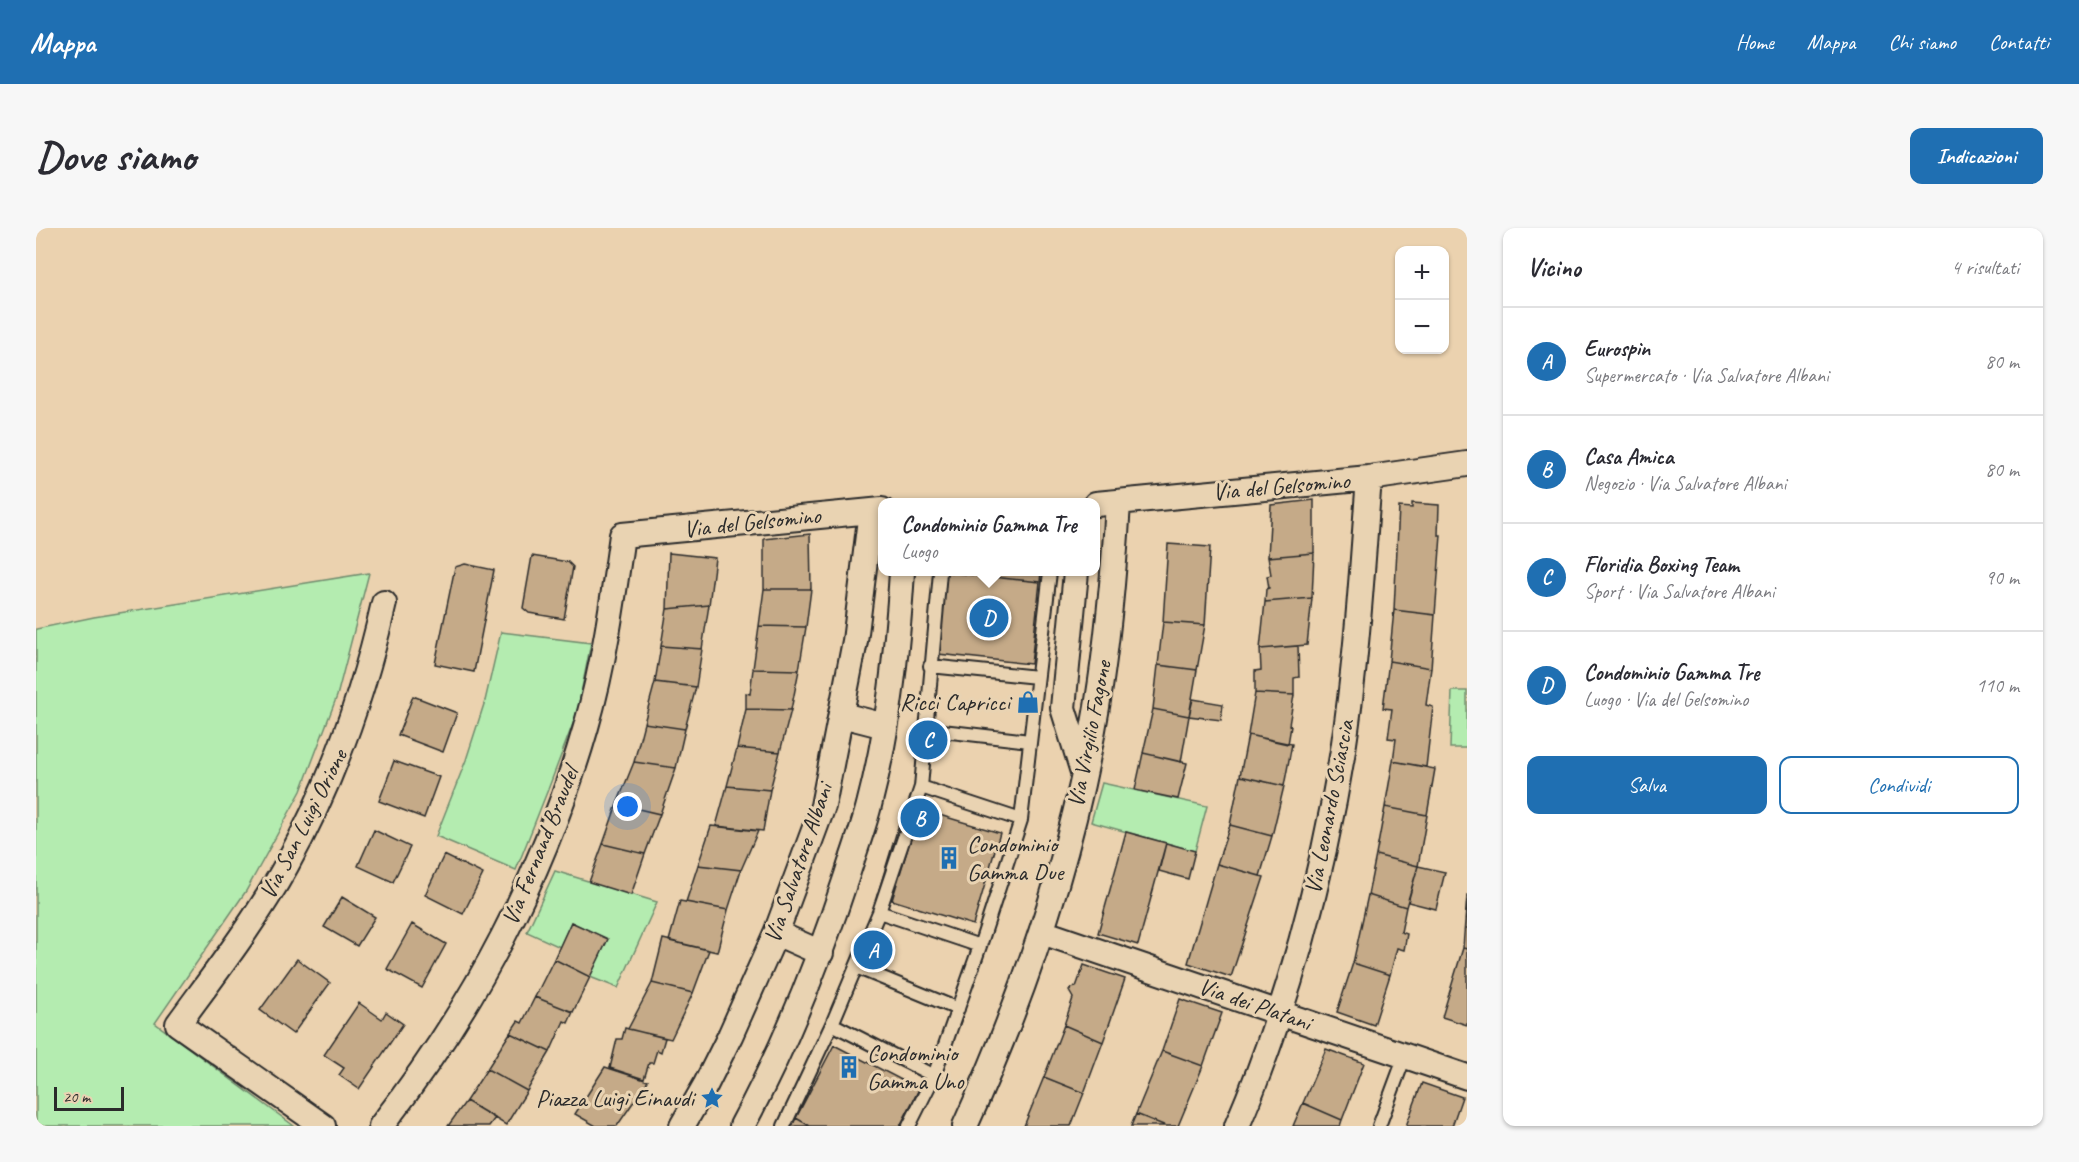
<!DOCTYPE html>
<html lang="it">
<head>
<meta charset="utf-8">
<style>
  :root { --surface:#fff; --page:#f7f7f7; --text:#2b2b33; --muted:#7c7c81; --line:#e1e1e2; --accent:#1f6fb2 }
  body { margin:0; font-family:Caveat,sans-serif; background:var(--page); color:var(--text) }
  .controls { position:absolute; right:18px; top:18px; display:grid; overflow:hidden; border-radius:12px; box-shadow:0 2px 4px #0004 }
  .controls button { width:54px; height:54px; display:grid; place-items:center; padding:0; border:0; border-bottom:2px solid var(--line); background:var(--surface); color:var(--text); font:30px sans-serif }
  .scale { position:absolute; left:18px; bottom:15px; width:70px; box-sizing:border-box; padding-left:6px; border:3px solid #2b2b2b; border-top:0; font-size:16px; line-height:21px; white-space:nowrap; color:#2b2b2b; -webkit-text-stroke:4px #e9d3b2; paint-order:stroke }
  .you { position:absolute; left:592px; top:579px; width:21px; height:21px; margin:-15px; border:4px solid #fff; border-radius:50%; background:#1a73e8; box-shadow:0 0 0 9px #1a73e833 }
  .badge { display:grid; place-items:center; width:39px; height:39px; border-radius:50%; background:var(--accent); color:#fff; font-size:20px; font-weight:700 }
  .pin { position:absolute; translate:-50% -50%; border:3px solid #fff; box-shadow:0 2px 6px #0006 }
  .popup { position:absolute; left:842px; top:270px; width:222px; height:78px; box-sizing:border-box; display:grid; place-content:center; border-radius:12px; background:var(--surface); filter:drop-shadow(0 2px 4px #0005); font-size:20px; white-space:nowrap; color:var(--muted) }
  .popup b { font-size:22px; color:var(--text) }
  .popup::after { content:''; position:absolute; left:50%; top:100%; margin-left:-12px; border:12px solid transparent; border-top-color:var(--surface) }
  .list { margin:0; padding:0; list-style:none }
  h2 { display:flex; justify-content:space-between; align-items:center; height:78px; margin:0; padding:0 24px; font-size:26px }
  h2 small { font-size:20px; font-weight:400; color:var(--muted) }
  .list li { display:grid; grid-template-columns:39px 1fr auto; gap:18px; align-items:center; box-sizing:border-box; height:108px; padding:0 24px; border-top:2px solid var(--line) }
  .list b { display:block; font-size:22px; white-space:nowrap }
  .list p { margin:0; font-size:20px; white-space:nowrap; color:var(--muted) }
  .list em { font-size:20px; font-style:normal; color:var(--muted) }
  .actions { display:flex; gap:12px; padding:18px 24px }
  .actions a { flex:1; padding:14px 0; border:2px solid var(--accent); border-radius:12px; text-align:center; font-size:21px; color:var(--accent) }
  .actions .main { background:var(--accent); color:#fff }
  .map { position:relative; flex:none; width:1431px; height:898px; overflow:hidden; border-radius:12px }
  header { display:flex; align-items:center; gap:36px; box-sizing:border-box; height:84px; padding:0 30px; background:var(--accent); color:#fff }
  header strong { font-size:28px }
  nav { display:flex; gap:33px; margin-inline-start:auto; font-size:21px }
  .intro { display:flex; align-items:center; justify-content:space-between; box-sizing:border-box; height:144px; padding:0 36px }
  h1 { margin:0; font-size:42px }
  .button { padding:15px 27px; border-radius:12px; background:var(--accent); color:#fff; font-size:21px; font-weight:700 }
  main { display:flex; gap:36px; padding:0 36px }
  aside { flex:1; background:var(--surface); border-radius:12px; box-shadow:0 2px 4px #0004 }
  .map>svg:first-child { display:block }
  .green { fill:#b4ecb0; stroke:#708c6e; stroke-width:1.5 }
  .building { fill:#c5aa88; stroke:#2b2b2b; stroke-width:1.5 }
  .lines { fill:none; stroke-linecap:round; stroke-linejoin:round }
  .lane-casing { stroke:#2b2b2b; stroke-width:16 }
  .street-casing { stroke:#2b2b2b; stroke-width:28 }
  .lane { stroke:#e9d3b2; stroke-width:12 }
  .street { stroke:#e9d3b2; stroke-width:24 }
  .labels { text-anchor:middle; stroke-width:6; stroke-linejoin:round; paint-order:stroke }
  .street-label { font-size:24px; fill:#2b2b2b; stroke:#e9d3b2 }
  .poi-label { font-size:24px; fill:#2b2b2b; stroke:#e9d3b2; text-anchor:end }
</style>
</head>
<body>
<header>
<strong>Mappa</strong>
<nav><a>Home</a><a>Mappa</a><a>Chi siamo</a><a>Contatti</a></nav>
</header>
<div class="intro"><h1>Dove siamo</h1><a class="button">Indicazioni</a></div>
<main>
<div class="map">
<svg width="1431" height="898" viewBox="0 0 1431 898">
  <rect width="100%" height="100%" fill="#ebd2af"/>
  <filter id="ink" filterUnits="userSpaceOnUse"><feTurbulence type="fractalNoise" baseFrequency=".0167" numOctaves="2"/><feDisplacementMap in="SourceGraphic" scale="12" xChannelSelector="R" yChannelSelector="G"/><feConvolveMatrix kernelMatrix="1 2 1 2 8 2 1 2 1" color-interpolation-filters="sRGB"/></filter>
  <g filter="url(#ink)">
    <path class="green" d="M 333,345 L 301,468 L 265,563 L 210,663 L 119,795 L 258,898 L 0,898 L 0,401 L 58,389 Z
      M 465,404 L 555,415 L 541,485 L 513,559 L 480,642 L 400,608 L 430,532 L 449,473 Z
      M 1416,463 L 1431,463 L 1431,520 L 1414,520 Z
      M 1066,555 L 1171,578 L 1159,623 L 1055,594 Z
      M 519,643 L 621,674 L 582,760 L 554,749 L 571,711 L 535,694 L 524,719 L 491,704 Z"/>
    <path class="building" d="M 1278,272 L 1278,325 L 1232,329 L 1235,277 Z
      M 1376,275 L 1403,277 L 1402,307 L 1405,307 L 1399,387 L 1358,382 L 1363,279 L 1376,280 Z
      M 774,306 L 775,361 L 728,361 L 728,311 Z
      M 1132,316 L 1174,319 L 1169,397 L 1127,394 Z
      M 633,325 L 679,330 L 673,377 L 631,381 Z
      M 1278,325 L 1276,370 L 1229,374 L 1230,361 L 1233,360 L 1231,348 L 1235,347 L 1232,329 Z
      M 496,328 L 532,334 L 537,339 L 528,391 L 493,385 L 487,380 Z
      M 429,336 L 458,342 L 438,444 L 399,436 L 419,339 Z
      M 910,344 L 1004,354 L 995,436 L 902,426 Z
      M 910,344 L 1005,344 L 1004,354 Z
      M 728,361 L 775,361 L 770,399 L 723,398 Z
      M 1276,370 L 1271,417 L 1224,421 L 1229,374 Z
      M 673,377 L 666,421 L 625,418 L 631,381 Z
      M 1358,382 L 1399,387 L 1395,440 L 1353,433 Z
      M 1127,394 L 1169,397 L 1161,442 L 1122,437 Z
      M 723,398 L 770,399 L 763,442 L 717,441 Z
      M 625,418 L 666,421 L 660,459 L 619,454 Z
      M 1262,418 L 1263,449 L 1258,450 L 1258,467 L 1219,465 L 1219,443 L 1225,442 L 1224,421 Z
      M 1353,433 L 1395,440 L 1390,477 L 1397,479 L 1390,539 L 1357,533 L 1360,511 L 1352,510 L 1356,481 L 1347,480 Z
      M 1122,437 L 1161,442 L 1153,488 L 1117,481 Z
      M 717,441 L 763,442 L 755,482 L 710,481 L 710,465 L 714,466 Z
      M 619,454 L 660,459 L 649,501 L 608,495 Z
      M 1219,465 L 1258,467 L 1253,497 L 1255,498 L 1252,516 L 1212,507 Z
      M 377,468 L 421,485 L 407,524 L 362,507 Z
      M 1157,471 L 1187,476 L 1185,492 L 1153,488 Z
      M 710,481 L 755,482 L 744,524 L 701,520 Z
      M 1117,481 L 1153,488 L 1145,534 L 1107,525 Z
      M 608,495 L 649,501 L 640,540 L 598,534 Z
      M 1212,507 L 1256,516 L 1248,558 L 1204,548 Z
      M 701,520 L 744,524 L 734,562 L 691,558 Z
      M 1107,525 L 1151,535 L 1142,571 L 1099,562 Z
      M 358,533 L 403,549 L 388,590 L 343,573 Z
      M 1357,533 L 1399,541 L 1391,587 L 1349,579 Z
      M 598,534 L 640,540 L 624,586 L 581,576 Z
      M 1204,548 L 1248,558 L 1236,608 L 1194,597 Z
      M 691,558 L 734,562 L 727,603 L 680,598 Z
      M 581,576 L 624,586 L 609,626 L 567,616 Z
      M 1349,579 L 1391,587 L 1382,638 L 1340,627 Z
      M 883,581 L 964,605 L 937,697 L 856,672 Z
      M 863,596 L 878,600 L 856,672 L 841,668 Z
      M 1194,597 L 1236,608 L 1224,648 L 1181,636 Z
      M 675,598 L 722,603 L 705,642 L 662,637 Z
      M 338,602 L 374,619 L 357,654 L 322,638 Z
      M 1090,604 L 1130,615 L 1102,717 L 1062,705 Z
      M 1130,615 L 1159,623 L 1152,651 L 1123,643 Z
      M 567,616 L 609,626 L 595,667 L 553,654 Z
      M 408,627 L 447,646 L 427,686 L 389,667 Z
      M 1340,627 L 1382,638 L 1370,679 L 1332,667 Z
      M 1181,636 L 1228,649 L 1195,749 L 1152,735 Z
      M 662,637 L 705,642 L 692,682 L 650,674 Z
      M 1382,638 L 1409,644 L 1400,681 L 1372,674 Z
      M 1332,667 L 1370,679 L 1365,704 L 1371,706 L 1368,722 L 1361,720 L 1354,747 L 1317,735 Z
      M 1431,667 L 1431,721 L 1427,720 Z
      M 306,669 L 339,689 L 321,718 L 288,699 Z
      M 644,673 L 692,682 L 681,724 L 633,713 Z
      M 535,694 L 572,711 L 554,749 L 518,731 Z
      M 376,696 L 410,716 L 386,760 L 351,741 Z
      M 627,711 L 673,722 L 657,765 L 616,755 Z
      M 1427,720 L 1431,721 L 1431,797 L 1406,789 Z
      M 261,731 L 294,755 L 257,806 L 224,782 Z
      M 518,731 L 554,749 L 537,784 L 499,769 Z
      M 1317,735 L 1354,747 L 1338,797 L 1301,784 Z
      M 1048,737 L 1089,751 L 1067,814 L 1028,797 L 1037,770 L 1033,763 L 1035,760 L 1040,759 Z
      M 616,755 L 657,765 L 635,811 L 592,801 Z
      M 499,769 L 537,784 L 532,795 L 528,793 L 514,824 L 474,805 L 482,793 L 486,795 Z
      M 1144,771 L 1186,785 L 1167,838 L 1126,823 Z
      M 323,775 L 346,791 L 350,784 L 367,796 L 323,861 L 303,847 L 308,840 L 288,827 Z
      M 1028,797 L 1067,814 L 1048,865 L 1008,849 Z
      M 589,800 L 629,810 L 625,824 L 621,822 L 617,835 L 613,835 L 608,851 L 574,840 L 581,811 L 586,811 Z
      M 474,805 L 514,824 L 491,863 L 451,841 Z
      M 798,817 L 883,861 L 864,898 L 774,898 L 760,890 Z
      M 1290,821 L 1328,835 L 1306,892 L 1267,875 Z
      M 1126,823 L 1167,838 L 1142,898 L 1130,898 L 1100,886 Z
      M 569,839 L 612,853 L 581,898 L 560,898 L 539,886 Z
      M 451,841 L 491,863 L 470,897 L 430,873 Z
      M 1008,849 L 1048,865 L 1035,898 L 988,898 Z
      M 1386,855 L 1426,869 L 1416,898 L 1370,898 Z
      M 430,873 L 459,890 L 453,898 L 412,898 Z
      M 1267,875 L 1306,892 L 1304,898 L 1257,898 Z
      M 1100,886 L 1130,898 L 1095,898 Z
      M 760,890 L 774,898 L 756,898 Z"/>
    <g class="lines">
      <g class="lane-casing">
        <path id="lane" d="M 894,438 L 1001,449
          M 889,501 L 994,513
          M 885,559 L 985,592
          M 843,684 L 944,718
          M 820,739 L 922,781
          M 796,796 L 898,848
          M 748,898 L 796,796 L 843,684 L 885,559 L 904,344
          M 873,898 L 898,848 L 944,718 L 985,592 L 1014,344
          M 1343,898 L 1369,828"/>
      </g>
      <g class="street-casing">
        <path id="street" d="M 1060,276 L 1333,250 L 1431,236
          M 1040,344 L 1027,480 L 1047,544
          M 806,487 L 849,498
          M 1006,704 L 1431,849
          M 740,705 L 785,725
          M 287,898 L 142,796 C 180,744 219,694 250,638 C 296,555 327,468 348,375
          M 345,898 C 440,776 507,648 550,499 C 568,437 577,372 586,307 L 846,282
          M 646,898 L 669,858 L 694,808 L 740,705 L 787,578 L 819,413 L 835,283
          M 706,898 C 749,818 783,733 811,647 C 818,624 827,601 833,577 C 853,501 861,422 866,344
          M 929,898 C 990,764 1037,624 1061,479 C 1072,411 1078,344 1082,275
          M 1201,898 C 1251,782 1287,646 1307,522 C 1321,432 1326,340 1333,250"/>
      </g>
      <use href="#lane" class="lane"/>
      <use href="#street" class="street"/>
    </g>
  </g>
  <defs>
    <g id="shop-bare" transform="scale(1.8)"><path d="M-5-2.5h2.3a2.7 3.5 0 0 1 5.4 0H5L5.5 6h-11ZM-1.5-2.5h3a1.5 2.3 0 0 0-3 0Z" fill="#1f6fb2" stroke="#e9d3b2" stroke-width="2.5" paint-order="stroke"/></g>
    <g id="building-bare" transform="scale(1.8)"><path d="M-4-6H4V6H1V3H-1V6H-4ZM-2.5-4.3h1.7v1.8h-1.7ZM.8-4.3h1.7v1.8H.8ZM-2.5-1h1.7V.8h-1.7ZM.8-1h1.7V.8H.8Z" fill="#1f6fb2" stroke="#e9d3b2" stroke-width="2.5" paint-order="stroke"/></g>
    <g id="sight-bare" transform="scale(1.8)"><path d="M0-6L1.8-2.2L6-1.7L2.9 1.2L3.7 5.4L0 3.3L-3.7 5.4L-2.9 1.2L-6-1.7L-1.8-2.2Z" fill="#1f6fb2" stroke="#e9d3b2" stroke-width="2.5" paint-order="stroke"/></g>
  </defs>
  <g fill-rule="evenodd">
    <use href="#shop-bare" x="992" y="474"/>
    <use href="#building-bare" x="913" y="630"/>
    <use href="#building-bare" x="813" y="839"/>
    <use href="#sight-bare" x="676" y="870"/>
  </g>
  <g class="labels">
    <g class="street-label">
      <text transform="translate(1245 258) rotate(-5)" y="8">Via del Gelsomino</text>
      <text transform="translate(716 294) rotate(-6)" y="8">Via del Gelsomino</text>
      <text transform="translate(1053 506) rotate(-79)" y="8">Via Virgilio Fagone</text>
      <text transform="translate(1293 579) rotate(-79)" y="8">Via Leonardo Sciascia</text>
      <text transform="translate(267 596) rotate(-63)" y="8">Via San Luigi Orione</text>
      <text transform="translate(504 618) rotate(-68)" y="8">Via Fernand Braudel</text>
      <text transform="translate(762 635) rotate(-71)" y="8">Via Salvatore Albani</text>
      <text transform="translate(1219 776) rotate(19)" y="8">Via dei Platani</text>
    </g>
    <g class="poi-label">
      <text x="974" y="482">Ricci Capricci</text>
      <text x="931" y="624" text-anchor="start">Condominio<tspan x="931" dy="28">Gamma Due</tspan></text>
      <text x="831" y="833" text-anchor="start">Condominio<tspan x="831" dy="28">Gamma Uno</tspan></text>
      <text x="658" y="878">Piazza Luigi Einaudi</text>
    </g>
  </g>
</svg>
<div class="controls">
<button>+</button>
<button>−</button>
</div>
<div class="scale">20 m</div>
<div class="you"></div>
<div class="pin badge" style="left:837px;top:722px">A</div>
<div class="pin badge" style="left:884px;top:590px">B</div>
<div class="pin badge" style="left:892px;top:512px">C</div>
<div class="pin badge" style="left:953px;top:390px">D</div>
<div class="popup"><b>Condominio Gamma Tre</b>Luogo</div>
</div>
<aside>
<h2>Vicino<small>4 risultati</small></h2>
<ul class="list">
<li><span class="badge">A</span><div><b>Eurospin</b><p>Supermercato · Via Salvatore Albani</p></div><em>80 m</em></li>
<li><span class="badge">B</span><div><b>Casa Amica</b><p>Negozio · Via Salvatore Albani</p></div><em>80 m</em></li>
<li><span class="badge">C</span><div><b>Floridia Boxing Team</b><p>Sport · Via Salvatore Albani</p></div><em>90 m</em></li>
<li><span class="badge">D</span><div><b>Condominio Gamma Tre</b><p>Luogo · Via del Gelsomino</p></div><em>110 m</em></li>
</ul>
<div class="actions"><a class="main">Salva</a><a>Condividi</a></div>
</aside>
</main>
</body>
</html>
